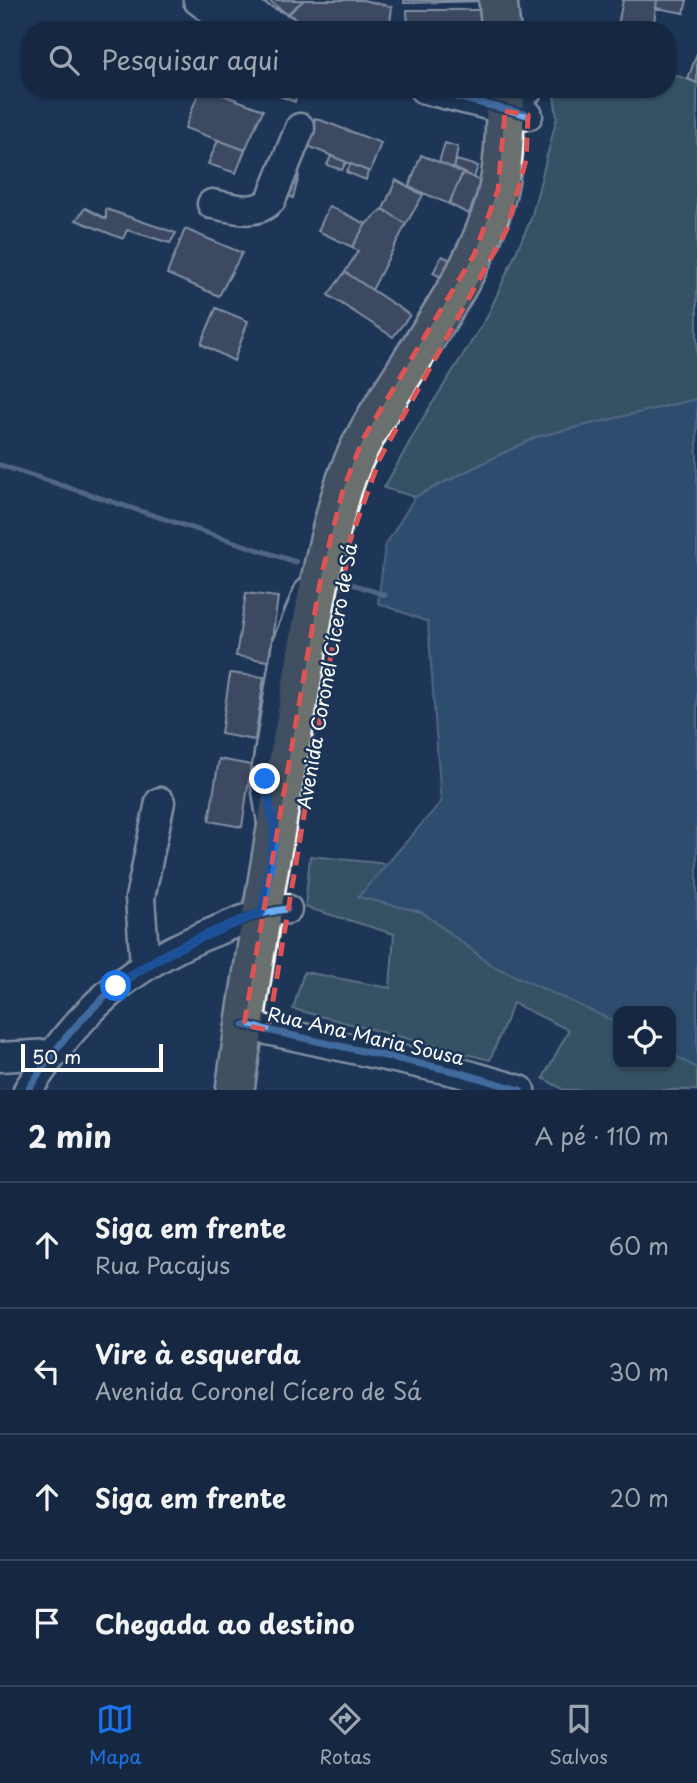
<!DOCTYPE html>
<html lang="pt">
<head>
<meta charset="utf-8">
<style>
  :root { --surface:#162841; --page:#1f3048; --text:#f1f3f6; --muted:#9ea6b1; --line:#35445a; --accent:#1a73e8 }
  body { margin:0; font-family:"Playpen Sans",sans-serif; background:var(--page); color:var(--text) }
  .controls { position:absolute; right:21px; bottom:21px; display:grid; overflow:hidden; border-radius:14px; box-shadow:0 2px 5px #0004 }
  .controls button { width:63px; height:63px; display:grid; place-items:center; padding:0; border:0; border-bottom:2px solid var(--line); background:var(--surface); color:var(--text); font:35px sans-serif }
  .scale { position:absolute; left:21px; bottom:18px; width:142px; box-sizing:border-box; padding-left:7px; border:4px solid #fff; border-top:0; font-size:19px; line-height:24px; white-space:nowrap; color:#fff; -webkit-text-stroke:5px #1d3557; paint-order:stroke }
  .stop { position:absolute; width:21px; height:21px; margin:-16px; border:5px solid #1a73e8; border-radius:50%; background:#fff }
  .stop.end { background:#1a73e8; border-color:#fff; box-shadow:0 2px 7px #0008 }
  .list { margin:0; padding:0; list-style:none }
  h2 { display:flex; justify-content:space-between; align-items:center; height:91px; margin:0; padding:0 28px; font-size:30px }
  h2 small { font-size:23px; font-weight:400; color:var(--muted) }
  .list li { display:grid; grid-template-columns:46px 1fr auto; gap:21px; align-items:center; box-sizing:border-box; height:126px; padding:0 28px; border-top:2px solid var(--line) }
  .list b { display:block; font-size:26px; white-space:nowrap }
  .list p { margin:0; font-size:23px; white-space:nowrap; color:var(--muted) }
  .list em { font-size:23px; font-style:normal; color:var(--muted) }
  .icon { flex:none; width:38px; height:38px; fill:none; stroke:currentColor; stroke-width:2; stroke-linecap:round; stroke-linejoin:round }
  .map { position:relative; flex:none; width:697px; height:1090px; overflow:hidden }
  .search { position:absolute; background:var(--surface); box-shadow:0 2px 5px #0004; left:21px; right:21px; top:21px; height:77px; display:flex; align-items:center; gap:18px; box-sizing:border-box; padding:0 24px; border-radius:28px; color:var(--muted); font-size:26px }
  .sheet { height:595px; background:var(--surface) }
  nav { display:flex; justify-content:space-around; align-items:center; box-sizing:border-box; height:98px; border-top:2px solid var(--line); background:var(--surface); font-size:19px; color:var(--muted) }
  nav a { display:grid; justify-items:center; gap:4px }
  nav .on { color:var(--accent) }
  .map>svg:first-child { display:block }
  .green { fill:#537473; stroke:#a9bab9; stroke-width:2 }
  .water { fill:#43698b; stroke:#8ea5b9; stroke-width:2 }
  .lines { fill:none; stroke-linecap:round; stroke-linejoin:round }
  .stream { stroke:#8ea5b9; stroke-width:5 }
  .building { fill:#63626d; stroke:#fff; stroke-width:2 }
  .minor-casing { stroke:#fff; stroke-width:33 }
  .major-casing { stroke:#fff; stroke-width:42 }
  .minor { stroke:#1d3557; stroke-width:28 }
  .major { stroke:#6b706d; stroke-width:37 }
  .cycleway-casing { stroke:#1d3557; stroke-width:11 }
  .cycleway { stroke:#6dadf4; stroke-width:7 }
  .route { stroke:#1a73e8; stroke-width:9 }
  .marked { fill:none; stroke:#de5353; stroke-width:5; stroke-dasharray:14 9; stroke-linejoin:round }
  .labels { text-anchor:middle; stroke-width:5; stroke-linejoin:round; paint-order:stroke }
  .street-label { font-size:19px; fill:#fff; stroke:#1d3557 }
</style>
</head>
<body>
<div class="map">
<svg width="697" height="1090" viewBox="0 0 697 1090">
  <rect width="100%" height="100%" fill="#1d3557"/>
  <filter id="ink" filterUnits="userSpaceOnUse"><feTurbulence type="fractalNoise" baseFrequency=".0143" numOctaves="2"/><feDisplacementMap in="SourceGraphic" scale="14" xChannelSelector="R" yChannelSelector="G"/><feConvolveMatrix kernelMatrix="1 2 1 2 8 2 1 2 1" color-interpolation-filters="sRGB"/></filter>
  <g filter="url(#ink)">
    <path class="green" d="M 667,72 L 697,83 L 697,399 L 536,437 L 415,497 L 384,488 L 423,418 L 487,317 L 531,219 L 557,117 L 553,89 L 667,89 Z
      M 310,856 L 389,864 L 359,897 L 422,912 L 493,966 L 605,1015 L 618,1023 L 618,1064 L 671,1064 L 671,1053 L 697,1068 L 697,1090 L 564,1090 L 543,1078 L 569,1030 L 513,1003 L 490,1060 L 293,1009 L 304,972 L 390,988 L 394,934 L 305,907 Z"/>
    <path class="water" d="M 697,399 L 697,1068 L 671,1053 L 671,1011 L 618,1011 L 618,1023 L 493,966 L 422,912 L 358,897 L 441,802 L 428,622 L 378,603 L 385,546 L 415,497 L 536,437 Z"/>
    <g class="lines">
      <path class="stream" d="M 0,465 L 296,562
        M 352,584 L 385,595"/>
    </g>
    <path class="building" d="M 268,0 L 304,0 L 287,14 Z
      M 304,0 L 363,0 L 392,7 L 389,30 L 337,30 L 285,17 Z
      M 404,0 L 485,0 L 485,1 L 404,3 Z
      M 623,0 L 657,0 L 653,30 L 617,30 Z
      M 657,0 L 687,0 L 684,13 L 656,8 Z
      M 407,10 L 483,10 L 483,30 L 408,30 Z
      M 697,53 L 697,83 L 688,79 Z
      M 200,89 L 208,89 L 263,110 L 245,150 L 185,128 Z
      M 261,89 L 298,89 L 295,102 Z
      M 315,118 L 381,143 L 370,172 L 303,144 Z
      M 218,140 L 245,150 L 236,173 L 208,164 Z
      M 445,143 L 458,147 L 454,169 L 439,162 Z
      M 421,155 L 463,172 L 449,204 L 409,187 Z
      M 331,156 L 346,162 L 342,170 L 327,165 Z
      M 456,160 L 478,166 L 474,178 L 454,169 Z
      M 351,164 L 368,171 L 366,180 L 346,172 Z
      M 463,172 L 481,182 L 469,214 L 449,204 Z
      M 288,174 L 299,176 L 293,198 L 281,192 Z
      M 396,180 L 423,195 L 406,224 L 383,209 Z
      M 329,206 L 366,224 L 352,247 L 318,231 Z
      M 85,208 L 106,219 L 106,209 L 176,233 L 170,243 L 127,230 L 123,239 L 76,220 Z
      M 383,209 L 406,224 L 372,290 L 345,272 L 358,251 L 352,247 L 366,224 Z
      M 185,229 L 242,253 L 219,296 L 167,274 Z
      M 442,256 L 451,260 L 443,278 L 433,273 Z
      M 345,272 L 410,315 L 393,337 L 328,295 Z
      M 216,308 L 248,321 L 234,361 L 201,344 Z
      M 246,593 L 278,597 L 269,661 L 236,656 Z
      M 230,673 L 264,677 L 255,740 L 221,734 Z
      M 219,759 L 251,765 L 242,827 L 209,821 Z"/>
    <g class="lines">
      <g class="minor-casing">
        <path id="minor" d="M 198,0 L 240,30
          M 232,0 L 258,17 L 285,30
          M 424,89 L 528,115
          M 526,89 L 528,90
          M 212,204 C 232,207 255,217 271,200 L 300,128
          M 272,822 L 265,779 L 287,644 L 308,593
          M 145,965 L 140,898 L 160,802
          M 244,1025 L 458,1072 L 520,1090
          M 0,1057 L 51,1054
          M 28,1090 C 78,1012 129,965 216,931 C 240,921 261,912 287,909"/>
      </g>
      <g class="major-casing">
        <path id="major" d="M 498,0 L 501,30
          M 235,1090 C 253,963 274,836 297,710 C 310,635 321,560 343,488 C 356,447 379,412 402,376 C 438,318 483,257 498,189 C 505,157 505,122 505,89"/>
      </g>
      <use href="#minor" class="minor"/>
      <use href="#major" class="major"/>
      <g class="cycleway-casing">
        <path id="cycleway" d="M 424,89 L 528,115
          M 244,1025 L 458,1072 L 520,1090
          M 28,1090 C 78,1012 129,965 216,931 C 240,921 261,912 287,909"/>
      </g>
      <use href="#cycleway" class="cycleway"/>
    </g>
  </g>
  <g class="lines" filter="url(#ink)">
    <path class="route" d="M 116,986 C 163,951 208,934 262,912 L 275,832 L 265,779"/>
  </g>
  <path d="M0 0H697V1090H0ZM 505,111 L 528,115 L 526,160 L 507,229 L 380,458 L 350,541 L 268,1030 L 244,1025 L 321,577 L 343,490 L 363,439 L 474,255 L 498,190 Z" fill="#1d3557" fill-opacity=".55" fill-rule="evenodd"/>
  <path class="marked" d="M 505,111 L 528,115 L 526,160 L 507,229 L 380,458 L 350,541 L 268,1030 L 244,1025 L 321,577 L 343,490 L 363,439 L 474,255 L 498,190 Z"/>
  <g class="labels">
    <g class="street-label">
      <text transform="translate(327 676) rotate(-80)" y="7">Avenida Coronel Cícero de Sá</text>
      <text transform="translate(366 1036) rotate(13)" y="7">Rua Ana Maria Sousa</text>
    </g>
  </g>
</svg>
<div class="controls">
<button><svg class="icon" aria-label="locate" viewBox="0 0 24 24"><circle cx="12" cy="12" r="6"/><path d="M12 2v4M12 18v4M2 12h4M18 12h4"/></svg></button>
</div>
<div class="scale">50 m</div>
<div class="stop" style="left:116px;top:986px"></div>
<div class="stop end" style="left:265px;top:779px"></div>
<div class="search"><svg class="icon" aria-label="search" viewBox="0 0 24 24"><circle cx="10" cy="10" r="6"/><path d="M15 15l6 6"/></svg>Pesquisar aqui</div>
</div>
<section class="sheet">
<h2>2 min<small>A pé · 110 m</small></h2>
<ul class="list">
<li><svg class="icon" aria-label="ahead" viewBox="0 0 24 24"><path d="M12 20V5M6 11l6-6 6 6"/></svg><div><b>Siga em frente</b><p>Rua Pacajus</p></div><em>60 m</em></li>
<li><svg class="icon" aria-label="left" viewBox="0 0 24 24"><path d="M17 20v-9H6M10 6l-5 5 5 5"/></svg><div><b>Vire à esquerda</b><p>Avenida Coronel Cícero de Sá</p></div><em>30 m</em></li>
<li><svg class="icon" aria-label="ahead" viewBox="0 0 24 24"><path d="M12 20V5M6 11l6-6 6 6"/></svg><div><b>Siga em frente</b></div><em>20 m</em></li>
<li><svg class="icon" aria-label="arrive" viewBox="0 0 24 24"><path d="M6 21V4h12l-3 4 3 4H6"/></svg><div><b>Chegada ao destino</b></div></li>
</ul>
</section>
<nav>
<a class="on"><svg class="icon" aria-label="map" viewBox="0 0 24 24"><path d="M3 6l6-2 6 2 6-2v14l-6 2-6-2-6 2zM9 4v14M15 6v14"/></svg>Mapa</a>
<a><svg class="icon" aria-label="directions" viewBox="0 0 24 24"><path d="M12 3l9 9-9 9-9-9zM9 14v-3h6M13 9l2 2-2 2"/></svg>Rotas</a>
<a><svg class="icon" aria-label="saved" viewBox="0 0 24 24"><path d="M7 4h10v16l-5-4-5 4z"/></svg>Salvos</a>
</nav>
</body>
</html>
